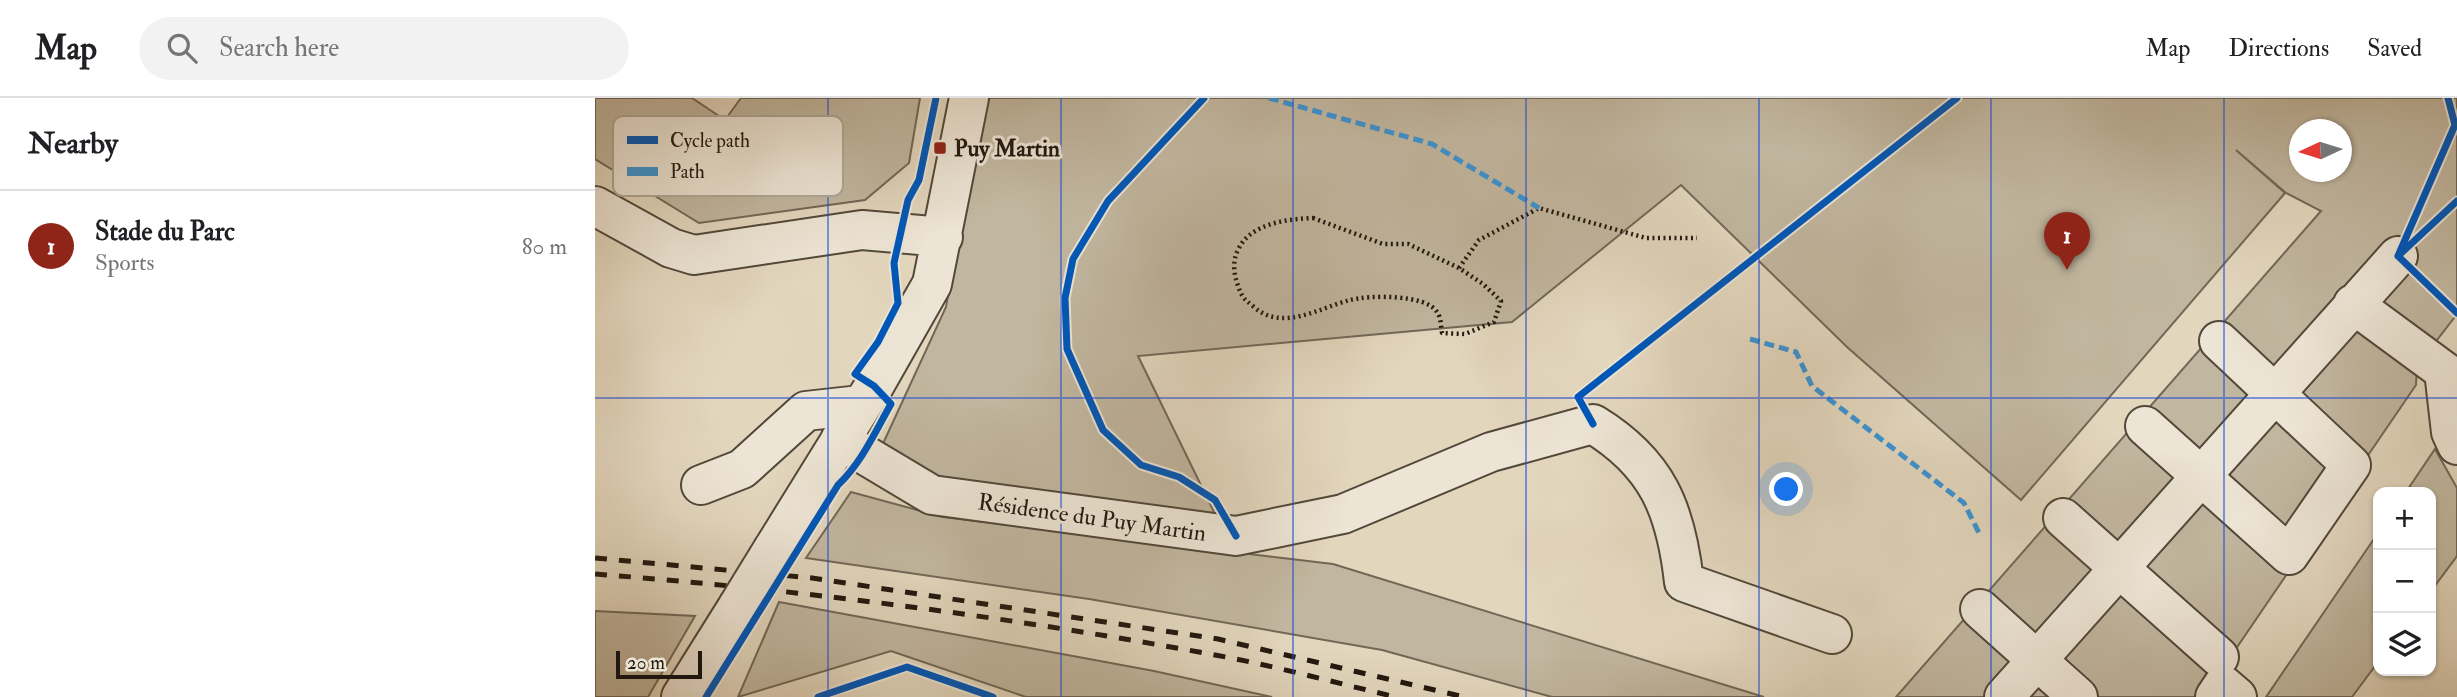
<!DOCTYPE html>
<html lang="en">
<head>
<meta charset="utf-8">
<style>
  :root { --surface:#fff; --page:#f2f2f2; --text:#202124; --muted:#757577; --line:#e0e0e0; --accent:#8f2418 }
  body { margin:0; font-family:"IM FELL Double Pica",serif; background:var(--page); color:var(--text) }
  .controls { position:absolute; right:21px; bottom:21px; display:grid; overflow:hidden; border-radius:14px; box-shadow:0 2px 5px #0004 }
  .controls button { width:63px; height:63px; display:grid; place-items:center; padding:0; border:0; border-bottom:2px solid var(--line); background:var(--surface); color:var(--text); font:35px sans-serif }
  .compass { position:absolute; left:1694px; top:21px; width:63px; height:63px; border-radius:50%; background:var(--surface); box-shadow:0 2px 5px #0004; rotate:266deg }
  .scale { position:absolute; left:21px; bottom:18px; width:86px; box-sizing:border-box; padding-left:7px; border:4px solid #22180f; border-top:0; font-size:19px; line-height:24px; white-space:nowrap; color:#22180f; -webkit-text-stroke:5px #ece4d4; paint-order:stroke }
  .you { position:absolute; left:1192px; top:392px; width:24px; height:24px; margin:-18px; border:5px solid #fff; border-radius:50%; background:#1a73e8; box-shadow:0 0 0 10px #1a73e833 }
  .badge { display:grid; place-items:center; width:46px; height:46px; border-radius:50%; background:var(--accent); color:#fff; font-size:23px; font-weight:700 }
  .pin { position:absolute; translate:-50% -58px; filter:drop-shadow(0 2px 4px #0008) }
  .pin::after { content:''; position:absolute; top:37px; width:24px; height:21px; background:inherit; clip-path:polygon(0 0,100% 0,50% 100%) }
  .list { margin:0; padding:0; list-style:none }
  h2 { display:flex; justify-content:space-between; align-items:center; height:91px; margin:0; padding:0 28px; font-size:30px }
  h2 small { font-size:23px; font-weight:400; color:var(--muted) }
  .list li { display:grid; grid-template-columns:46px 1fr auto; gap:21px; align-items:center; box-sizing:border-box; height:112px; padding:0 28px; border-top:2px solid var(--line) }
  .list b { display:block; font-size:26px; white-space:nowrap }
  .list p { margin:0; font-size:23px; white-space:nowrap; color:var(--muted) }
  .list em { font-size:23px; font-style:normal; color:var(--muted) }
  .icon { flex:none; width:38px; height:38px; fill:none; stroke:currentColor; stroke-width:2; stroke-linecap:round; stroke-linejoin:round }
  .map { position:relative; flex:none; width:1862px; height:599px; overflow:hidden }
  header { display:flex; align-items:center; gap:42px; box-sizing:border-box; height:98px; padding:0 35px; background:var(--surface); border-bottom:2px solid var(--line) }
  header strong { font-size:33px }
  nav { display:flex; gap:38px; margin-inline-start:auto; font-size:24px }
  .search { width:490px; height:63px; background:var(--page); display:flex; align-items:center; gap:18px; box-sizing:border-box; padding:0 24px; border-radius:38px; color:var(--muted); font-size:26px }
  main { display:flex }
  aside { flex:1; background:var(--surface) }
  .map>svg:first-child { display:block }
  .green { fill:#c1b69f; stroke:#726757; stroke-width:2; fill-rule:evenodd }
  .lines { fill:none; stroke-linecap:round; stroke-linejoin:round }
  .minor-casing { stroke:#52483a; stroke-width:42 }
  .path { stroke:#22180f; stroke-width:4.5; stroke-dasharray:2 3.5; stroke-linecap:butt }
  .minor { stroke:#ece4d4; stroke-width:38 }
  .rail { stroke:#22180f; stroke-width:5; stroke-dasharray:12 12; stroke-linecap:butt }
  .minor-bridge-casing { stroke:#52483a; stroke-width:42; stroke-linecap:butt }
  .minor-bridge { stroke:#ece4d4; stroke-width:38 }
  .quiet { stroke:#3b93d2; stroke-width:5; stroke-dasharray:10 5; stroke-linecap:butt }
  .cycleway-casing { stroke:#ece4d4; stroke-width:11 }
  .cycleway { stroke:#0057b8; stroke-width:7 }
  .grid { fill:none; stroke:#1d4ed8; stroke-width:2; stroke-opacity:0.55 }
  .poi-dot { fill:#8f2418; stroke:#ece4d4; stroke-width:2.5 }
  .labels { text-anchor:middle; stroke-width:6; stroke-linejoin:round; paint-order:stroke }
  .poi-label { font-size:23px; font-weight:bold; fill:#22180f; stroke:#ece4d4; text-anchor:start }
  .street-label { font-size:23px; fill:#22180f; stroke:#ece4d4 }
  .key { fill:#ece4d4; stroke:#afa799; stroke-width:2 }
  .key-label { font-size:19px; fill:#22180f }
</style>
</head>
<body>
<header>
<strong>Map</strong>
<div class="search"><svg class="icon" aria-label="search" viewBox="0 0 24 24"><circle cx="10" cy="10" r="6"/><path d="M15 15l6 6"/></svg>Search here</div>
<nav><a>Map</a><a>Directions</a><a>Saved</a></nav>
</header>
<main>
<aside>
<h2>Nearby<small></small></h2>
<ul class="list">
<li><span class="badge">1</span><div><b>Stade du Parc</b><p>Sports</p></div><em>80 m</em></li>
</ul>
</aside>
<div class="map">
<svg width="1862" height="599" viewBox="0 0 1862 599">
  <rect width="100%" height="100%" fill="#e2d6bd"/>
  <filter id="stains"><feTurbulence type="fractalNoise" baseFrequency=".00286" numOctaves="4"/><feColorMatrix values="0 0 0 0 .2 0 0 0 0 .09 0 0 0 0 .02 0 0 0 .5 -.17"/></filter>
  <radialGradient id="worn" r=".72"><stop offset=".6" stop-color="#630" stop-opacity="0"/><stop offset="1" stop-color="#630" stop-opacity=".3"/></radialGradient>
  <path class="green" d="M 0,0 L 97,0 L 130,22 L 146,0 L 325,0 L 314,65 L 270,102 L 104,125 L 0,61 Z
    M 388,0 L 1862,0 L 1862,216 L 1822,268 L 1821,287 L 1608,599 L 1301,599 L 1726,113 L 1691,95 L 1641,52 L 1690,95 L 1426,402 L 1252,249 L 1086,87 L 917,224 L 543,258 L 620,416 L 325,377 L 286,350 L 351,209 ZM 1704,32 L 1746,32 L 1746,74 L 1704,74 Z
    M 1840,351 L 1862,390 L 1862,458 L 1836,493 L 1836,394 L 1811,394 Z
    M 256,394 L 348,419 L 738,466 L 1169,599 L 957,599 L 787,552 L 494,501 L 211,460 Z
    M 1783,435 L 1783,564 L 1757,599 L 1671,599 Z
    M 184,504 L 559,573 L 677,599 L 431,599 L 296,553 L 143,599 Z
    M 0,513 L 100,518 L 53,599 L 0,599 Z"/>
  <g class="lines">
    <g class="minor-casing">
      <path id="minor" d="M 0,108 L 76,150 L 99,157 L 267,132 L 348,139
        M 1758,206 L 1849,273
        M 1849,273 L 1856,334 L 1862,347
        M 1550,328 L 1694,457 L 1756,367 L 1624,243
        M 245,342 L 337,397 L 641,438 L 748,416 L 896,354 L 998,326 C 1062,365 1081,411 1089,484 L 1237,536
        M 106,387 L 147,371 L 211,313 L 265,307
        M 1468,420 L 1624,559
        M 178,451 L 279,288 L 337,186 L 374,0
        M 1385,511 L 1483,599
        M 86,599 L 143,508
        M 1409,599 L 1803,158
        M 1620,599 L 1628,587 L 1642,599"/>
    </g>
    <path class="path" d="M 718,120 L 788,146 L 813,146 L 864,170 L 888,186 L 906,203 L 899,224 L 870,236 L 847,235 C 846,229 846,219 842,214 C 831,196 774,197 755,202 C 724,210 687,234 659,209 C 653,204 648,201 645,193 C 640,181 636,165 643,152 C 655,125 693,121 718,120 Z
      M 864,170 L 884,142 L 944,110 L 1051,140 L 1102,140
      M 312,569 L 398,599"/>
    <use href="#minor" class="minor"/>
    <path class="rail" d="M 0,460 L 217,480 L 623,541 L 869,599
      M 0,476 C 207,492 415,519 620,557 C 681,568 741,585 801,599"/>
    <g class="minor-bridge-casing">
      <path id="minor-bridge" d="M 143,508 L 178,451"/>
    </g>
    <use href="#minor-bridge" class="minor-bridge"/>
    <path class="quiet" d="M 674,0 L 837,46 L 944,110
      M 1155,241 L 1201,254 L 1217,288 L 1369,405 L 1385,437"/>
    <g class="cycleway-casing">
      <path id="cycleway" d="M 609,0 L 513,103 L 478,161 L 470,200 L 472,251 L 508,332 L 546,367 L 584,379 L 620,402 L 641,438
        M 1862,103 L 1803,158 L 1862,215
        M 1803,158 L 1860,27 L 1853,0
        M 998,326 L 983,299 L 1362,0
        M 111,599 L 243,387 C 267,364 280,334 296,306 L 279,288 L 260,276 L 283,244 L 303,205 L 299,165 L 313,102 L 324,82 L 341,0
        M 223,599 L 312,569 L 398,599"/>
    </g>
    <use href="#cycleway" class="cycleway"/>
  </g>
  <path class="grid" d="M 233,0 L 233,599M 466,0 L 466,599M 698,0 L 698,599M 931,0 L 931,599M 1164,0 L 1164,599M 1396,0 L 1396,599M 1629,0 L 1629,599M 0,300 L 1862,300"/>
  <rect class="poi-dot" x="338" y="43" width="14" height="14" rx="3.5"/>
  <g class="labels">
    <g class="poi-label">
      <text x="359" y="58">Puy Martin</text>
    </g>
    <g class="street-label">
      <text transform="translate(497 419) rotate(8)" y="8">Résidence du Puy Martin</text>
    </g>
  </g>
  <rect x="18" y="18" width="230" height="80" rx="10" class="key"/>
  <rect x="32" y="38" width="31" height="8" fill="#0057b8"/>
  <rect x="32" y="69" width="31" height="9" fill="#3b93d2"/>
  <g class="key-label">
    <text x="75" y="49">Cycle path</text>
    <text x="75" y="80">Path</text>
  </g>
  <rect width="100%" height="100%" filter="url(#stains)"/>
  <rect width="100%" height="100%" fill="url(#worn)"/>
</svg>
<div class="controls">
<button>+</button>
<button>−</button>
<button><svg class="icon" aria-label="layers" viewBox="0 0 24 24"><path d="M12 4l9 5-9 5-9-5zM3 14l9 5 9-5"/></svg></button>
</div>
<svg class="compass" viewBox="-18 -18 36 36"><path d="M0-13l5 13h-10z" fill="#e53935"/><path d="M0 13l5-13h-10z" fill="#757577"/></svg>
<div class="scale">20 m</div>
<div class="you"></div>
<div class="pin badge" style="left:1472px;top:172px">1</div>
</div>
</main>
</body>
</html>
